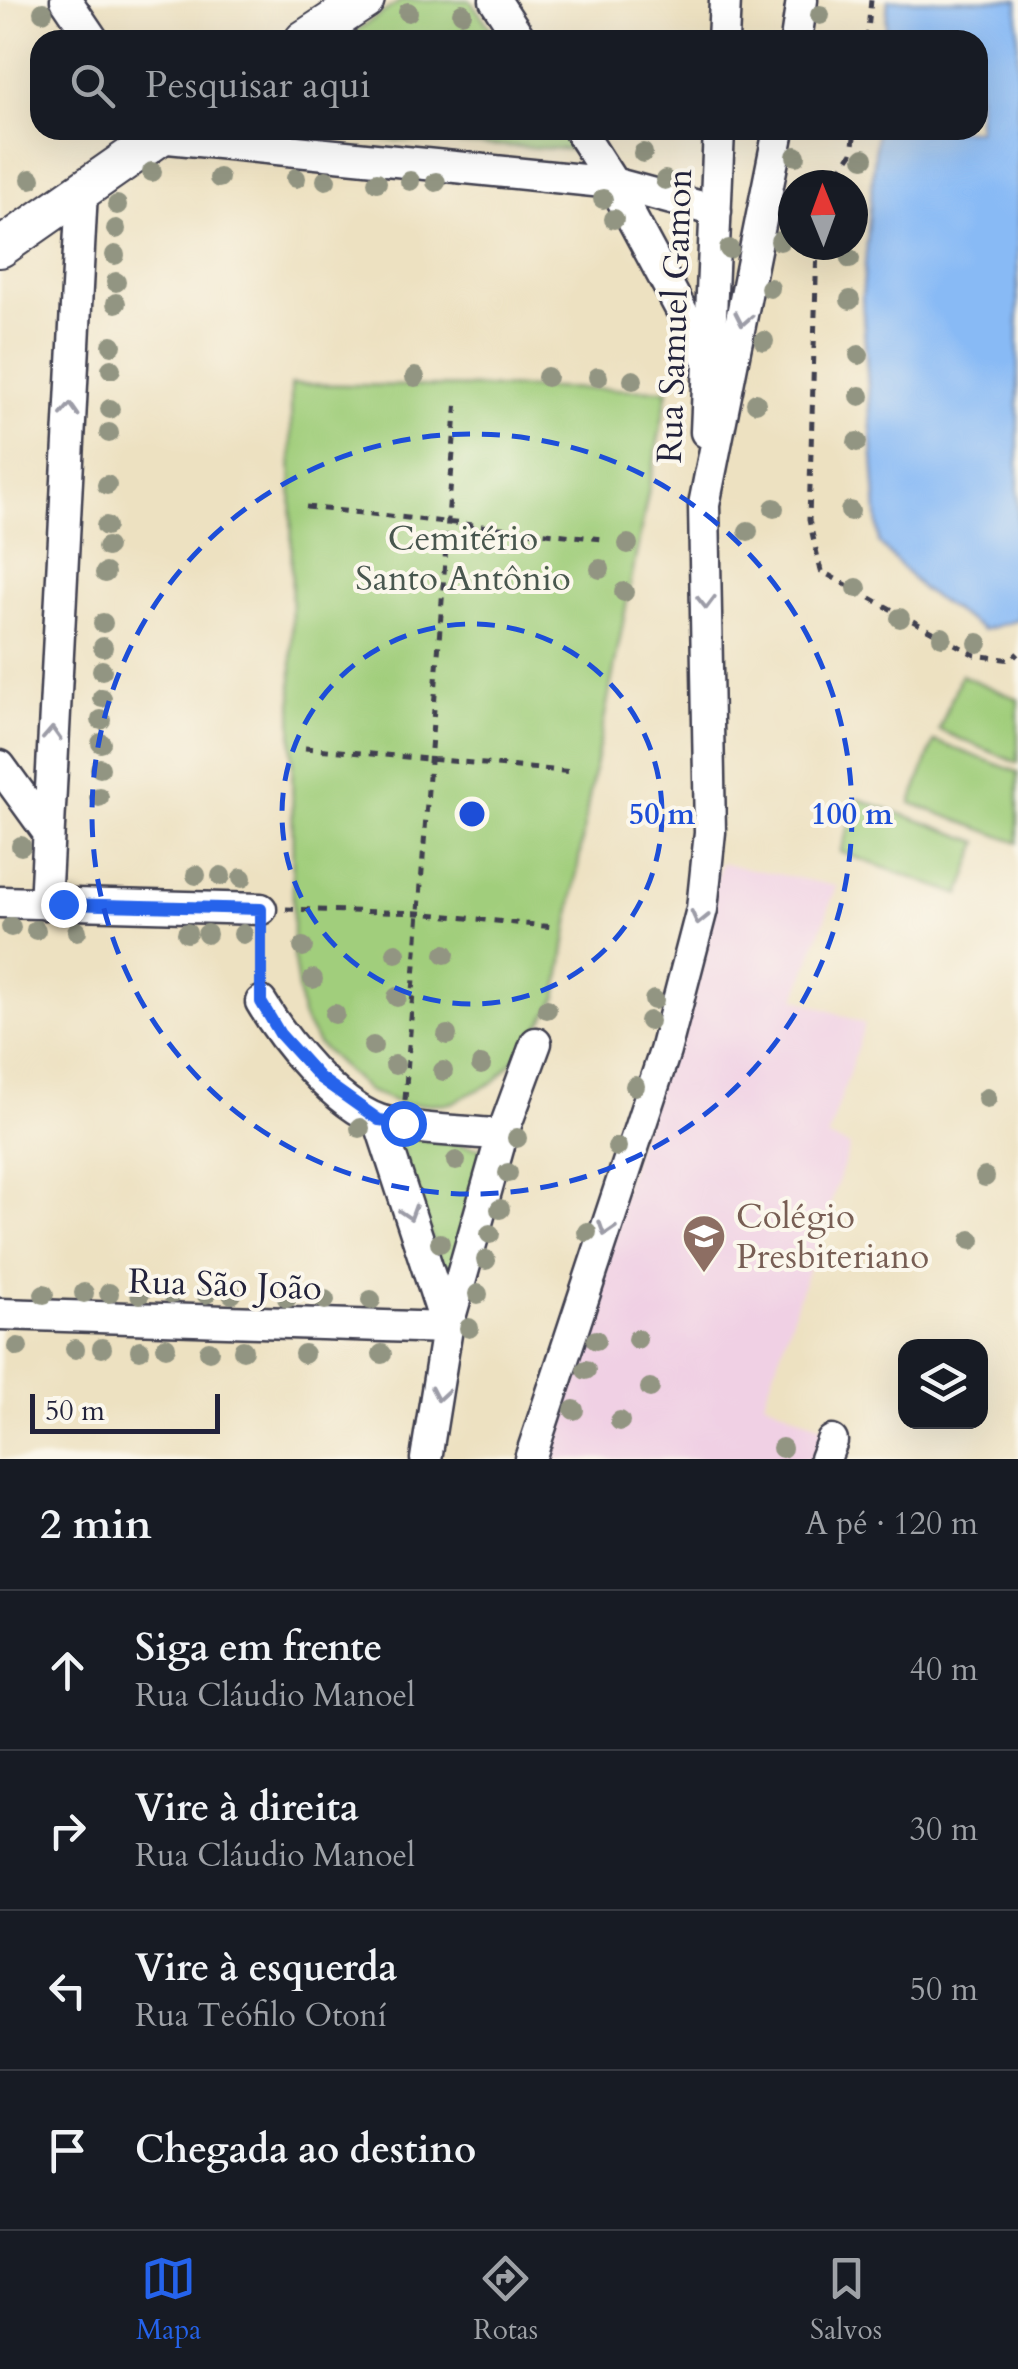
<!DOCTYPE html>
<html lang="pt">
<head>
<meta charset="utf-8">
<style>
  :root { --surface:#171b24; --page:#242831; --text:#f1f3f6; --muted:#9ea1a6; --line:#363941; --accent:#2563eb }
  body { margin:0; font-family:Cardo,serif; background:var(--page); color:var(--text) }
  .controls { position:absolute; right:30px; bottom:30px; display:grid; overflow:hidden; border-radius:20px; box-shadow:0 10px 40px #0002 }
  .controls button { width:90px; height:90px; display:grid; place-items:center; padding:0; border:0; border-bottom:2px solid var(--line); background:var(--surface); color:var(--text); font:50px sans-serif }
  .compass { position:absolute; left:778px; top:170px; width:90px; height:90px; border-radius:50%; background:var(--surface); box-shadow:0 10px 40px #0002; rotate:359deg }
  .scale { position:absolute; left:30px; bottom:25px; width:190px; box-sizing:border-box; padding-left:10px; border:5px solid #22223b; border-top:0; font-size:28px; line-height:35px; white-space:nowrap; color:#22223b; -webkit-text-stroke:8px #fbf7ec; paint-order:stroke }
  .stop { position:absolute; width:30px; height:30px; margin:-22px; border:8px solid #2563eb; border-radius:50%; background:#fff }
  .stop.end { background:#2563eb; border-color:#fff; box-shadow:0 2px 10px #0008 }
  .list { margin:0; padding:0; list-style:none }
  h2 { display:flex; justify-content:space-between; align-items:center; height:130px; margin:0; padding:0 40px; font-size:42px }
  h2 small { font-size:32px; font-weight:400; color:var(--muted) }
  .list li { display:grid; grid-template-columns:65px 1fr auto; gap:30px; align-items:center; box-sizing:border-box; height:160px; padding:0 40px; border-top:2px solid var(--line) }
  .list b { display:block; font-size:38px; white-space:nowrap }
  .list p { margin:0; font-size:32px; white-space:nowrap; color:var(--muted) }
  .list em { font-size:32px; font-style:normal; color:var(--muted) }
  .icon { flex:none; width:55px; height:55px; fill:none; stroke:currentColor; stroke-width:2; stroke-linecap:round; stroke-linejoin:round }
  .map { position:relative; flex:none; width:1018px; height:1459px; overflow:hidden }
  .search { position:absolute; background:var(--surface); box-shadow:0 10px 40px #0002; left:30px; right:30px; top:30px; height:110px; display:flex; align-items:center; gap:25px; box-sizing:border-box; padding:0 35px; border-radius:30px; color:var(--muted); font-size:38px }
  .sheet { height:770px; background:var(--surface) }
  nav { display:flex; justify-content:space-around; align-items:center; box-sizing:border-box; height:140px; border-top:2px solid var(--line); background:var(--surface); font-size:28px; color:var(--muted) }
  nav a { display:grid; justify-items:center; gap:5px }
  nav .on { color:var(--accent) }
  .map>svg:first-child { display:block }
  .built { fill:#f0d0e4 }
  .green { fill:#a1ce7b; stroke:#62785b; stroke-width:2.5 }
  .water { fill:#88baf5; stroke:#556e98; stroke-width:2.5 }
  .lines { fill:none; stroke-linecap:round; stroke-linejoin:round }
  .minor-casing { stroke:#403f4f; stroke-width:35 }
  .major-casing { stroke:#403f4f; stroke-width:42 }
  .path { stroke:#403f4f; stroke-width:5; stroke-dasharray:8 8; stroke-linecap:butt }
  .minor { stroke:#fff; stroke-width:30 }
  .major { stroke:#fff; stroke-width:38 }
  .tree { fill:#929582 }
  .oneway { stroke:#9c9ca7 }
  .route { stroke:#2563eb; stroke-width:12 }
  .ring { fill:none; stroke:#1d4ed8; stroke-width:5; stroke-dasharray:18 12 }
  .labels { text-anchor:middle; stroke-width:8; stroke-linejoin:round; paint-order:stroke }
  .street-label { font-size:35px; fill:#22223b; stroke:#fbf7ec }
  .park-label { font-size:35px; fill:#48564e; stroke:#fbf7ec }
  .education-label { font-size:35px; fill:#785e54; stroke:#fbf7ec; text-anchor:start }
  .centre { fill:#1d4ed8; stroke:#fbf7ec; stroke-width:5 }
  .ring-label { font-size:30px; text-anchor:middle; font-weight:bold; fill:#1d4ed8; stroke:#fbf7ec; stroke-width:8; stroke-linejoin:round; paint-order:stroke }
</style>
</head>
<body>
<div class="map">
<svg width="1018" height="1459" viewBox="0 0 1018 1459">
  <rect width="100%" height="100%" fill="#fbf7ec"/>
  <filter id="ink" filterUnits="userSpaceOnUse"><feTurbulence type="fractalNoise" baseFrequency=".01" numOctaves="2"/><feDisplacementMap in="SourceGraphic" scale="20" xChannelSelector="R" yChannelSelector="G"/><feConvolveMatrix kernelMatrix="1 2 1 2 8 2 1 2 1" color-interpolation-filters="sRGB"/></filter>
  <filter id="wash" filterUnits="userSpaceOnUse"><feTurbulence type="fractalNoise" baseFrequency=".0048" numOctaves="4" result="noise"/><feDisplacementMap in="SourceGraphic" scale="40" xChannelSelector="R" yChannelSelector="G"/><feGaussianBlur stdDeviation="2.25" result="paint"/><feColorMatrix in="noise" values="0 0 0 0 0 0 0 0 0 0 0 0 0 0 0 0 0 1.4 0 .05"/><feComposite in="paint" operator="in"/></filter>
  <g filter="url(#wash)">
    <rect width="100%" height="100%" fill="#ede1c1"/>
    <path class="built" d="M 721,863 L 837,886 L 796,998 L 865,1024 L 828,1138 L 850,1146 L 764,1401 L 824,1428 L 813,1459 L 542,1459 Z"/>
    <path class="green" d="M 402,0 L 470,0 L 499,40 L 342,40 Z
      M 209,130 L 565,130 L 580,150 Z
      M 291,384 L 668,390 L 588,803 L 557,998 L 526,1047 L 494,1082 L 451,1103 L 405,1105 L 368,1091 L 318,1044 L 302,1016 L 293,953 Z
      M 961,675 L 1018,699 L 1018,763 L 939,730 Z
      M 934,741 L 1018,772 L 1018,843 L 911,803 Z
      M 859,799 L 979,842 L 960,895 L 840,852 Z
      M 395,1134 L 491,1150 L 448,1284 Z"/>
    <path class="water" d="M 888,0 L 1018,0 L 1018,620 L 983,630 L 923,590 L 879,543 L 862,298 L 877,130 L 978,130 L 978,40 L 885,40 Z"/>
  </g>
  <g filter="url(#ink)">
    <g class="lines">
      <g class="minor-casing">
        <path id="minor" d="M 66,0 L 93,40
          M 495,0 L 521,40
          M 723,40 L 725,0
          M 796,40 L 802,0
          M 153,130 L 158,137 L 613,183 L 716,211
          M 579,130 L 613,183 L 707,358
          M 706,432 L 719,130
          M 0,766 L 47,831
          M 0,902 L 261,909
          M 45,904 L 82,191
          M 261,1002 C 284,1041 335,1104 379,1120 C 408,1130 469,1131 502,1135
          M 379,1120 L 447,1328
          M 0,1314 L 447,1328
          M 426,1459 L 447,1328 L 502,1135 L 536,1043
          M 530,1459 L 665,1051 L 702,909 L 710,832 L 704,505 L 779,130
          M 825,1459 L 832,1441"/>
      </g>
      <g class="major-casing">
        <path id="major" d="M 304,40 L 365,0
          M 0,248 L 169,130"/>
      </g>
      <path class="path" d="M 867,40 L 871,0
        M 830,185 L 852,153 L 855,130
        M 817,245 L 809,520 L 821,571 L 975,655 L 1011,660 L 1018,653
        M 306,507 L 602,539
        M 305,748 L 574,772
        M 286,909 L 419,913 L 554,927
        M 261,935 L 261,979
        M 405,1100 L 457,398"/>
      <use href="#minor" class="minor"/>
      <use href="#major" class="major"/>
    </g>
    <g class="tree">
      <circle cx="43" cy="12" r="10"/>
      <circle cx="408" cy="12" r="10"/>
      <circle cx="462" cy="13" r="10"/>
      <circle cx="820" cy="15" r="10"/>
      <circle cx="643" cy="153" r="10"/>
      <circle cx="796" cy="156" r="10"/>
      <circle cx="864" cy="158" r="10"/>
      <circle cx="152" cy="172" r="10"/>
      <circle cx="219" cy="178" r="10"/>
      <circle cx="296" cy="178" r="10"/>
      <circle cx="31" cy="179" r="10"/>
      <circle cx="326" cy="180" r="10"/>
      <circle cx="665" cy="180" r="10"/>
      <circle cx="410" cy="181" r="10"/>
      <circle cx="377" cy="182" r="10"/>
      <circle cx="436" cy="182" r="10"/>
      <circle cx="603" cy="199" r="10"/>
      <circle cx="117" cy="205" r="10"/>
      <circle cx="614" cy="219" r="10"/>
      <circle cx="116" cy="229" r="10"/>
      <circle cx="780" cy="241" r="10"/>
      <circle cx="729" cy="249" r="10"/>
      <circle cx="115" cy="255" r="10"/>
      <circle cx="850" cy="259" r="10"/>
      <circle cx="116" cy="282" r="10"/>
      <circle cx="770" cy="288" r="10"/>
      <circle cx="850" cy="300" r="10"/>
      <circle cx="116" cy="303" r="10"/>
      <circle cx="764" cy="341" r="10"/>
      <circle cx="112" cy="345" r="10"/>
      <circle cx="859" cy="355" r="10"/>
      <circle cx="111" cy="369" r="10"/>
      <circle cx="415" cy="377" r="10"/>
      <circle cx="547" cy="377" r="10"/>
      <circle cx="598" cy="377" r="10"/>
      <circle cx="633" cy="380" r="10"/>
      <circle cx="860" cy="396" r="10"/>
      <circle cx="756" cy="403" r="10"/>
      <circle cx="110" cy="409" r="10"/>
      <circle cx="109" cy="433" r="10"/>
      <circle cx="857" cy="442" r="10"/>
      <circle cx="107" cy="485" r="10"/>
      <circle cx="774" cy="508" r="10"/>
      <circle cx="850" cy="511" r="10"/>
      <circle cx="106" cy="526" r="10"/>
      <circle cx="748" cy="531" r="10"/>
      <circle cx="628" cy="544" r="10"/>
      <circle cx="107" cy="547" r="10"/>
      <circle cx="600" cy="569" r="10"/>
      <circle cx="105" cy="573" r="10"/>
      <circle cx="857" cy="588" r="10"/>
      <circle cx="624" cy="592" r="10"/>
      <circle cx="900" cy="618" r="10"/>
      <circle cx="103" cy="623" r="10"/>
      <circle cx="942" cy="637" r="10"/>
      <circle cx="978" cy="643" r="10"/>
      <circle cx="103" cy="647" r="10"/>
      <circle cx="102" cy="670" r="10"/>
      <circle cx="102" cy="698" r="10"/>
      <circle cx="101" cy="720" r="10"/>
      <circle cx="101" cy="743" r="10"/>
      <circle cx="100" cy="768" r="10"/>
      <circle cx="99" cy="797" r="10"/>
      <circle cx="21" cy="846" r="10"/>
      <circle cx="196" cy="875" r="10"/>
      <circle cx="221" cy="876" r="10"/>
      <circle cx="242" cy="878" r="10"/>
      <circle cx="11" cy="927" r="10"/>
      <circle cx="36" cy="930" r="10"/>
      <circle cx="77" cy="931" r="10"/>
      <circle cx="187" cy="933" r="10"/>
      <circle cx="207" cy="934" r="10"/>
      <circle cx="243" cy="934" r="10"/>
      <circle cx="303" cy="947" r="10"/>
      <circle cx="396" cy="953" r="10"/>
      <circle cx="445" cy="954" r="10"/>
      <circle cx="313" cy="979" r="10"/>
      <circle cx="397" cy="997" r="10"/>
      <circle cx="654" cy="1000" r="10"/>
      <circle cx="547" cy="1009" r="10"/>
      <circle cx="335" cy="1014" r="10"/>
      <circle cx="649" cy="1021" r="10"/>
      <circle cx="447" cy="1035" r="10"/>
      <circle cx="373" cy="1046" r="10"/>
      <circle cx="395" cy="1065" r="10"/>
      <circle cx="481" cy="1065" r="10"/>
      <circle cx="443" cy="1071" r="10"/>
      <circle cx="635" cy="1086" r="10"/>
      <circle cx="987" cy="1098" r="10"/>
      <circle cx="360" cy="1128" r="10"/>
      <circle cx="517" cy="1138" r="10"/>
      <circle cx="617" cy="1147" r="10"/>
      <circle cx="456" cy="1161" r="10"/>
      <circle cx="508" cy="1173" r="10"/>
      <circle cx="985" cy="1177" r="10"/>
      <circle cx="500" cy="1209" r="10"/>
      <circle cx="587" cy="1232" r="10"/>
      <circle cx="490" cy="1234" r="10"/>
      <circle cx="971" cy="1240" r="10"/>
      <circle cx="440" cy="1243" r="10"/>
      <circle cx="486" cy="1260" r="10"/>
      <circle cx="84" cy="1293" r="10"/>
      <circle cx="109" cy="1293" r="10"/>
      <circle cx="44" cy="1294" r="10"/>
      <circle cx="140" cy="1294" r="10"/>
      <circle cx="172" cy="1294" r="10"/>
      <circle cx="206" cy="1294" r="10"/>
      <circle cx="232" cy="1294" r="10"/>
      <circle cx="478" cy="1294" r="10"/>
      <circle cx="287" cy="1298" r="10"/>
      <circle cx="325" cy="1300" r="10"/>
      <circle cx="371" cy="1300" r="10"/>
      <circle cx="469" cy="1328" r="10"/>
      <circle cx="637" cy="1339" r="10"/>
      <circle cx="596" cy="1340" r="10"/>
      <circle cx="18" cy="1347" r="10"/>
      <circle cx="166" cy="1347" r="10"/>
      <circle cx="102" cy="1348" r="10"/>
      <circle cx="75" cy="1349" r="10"/>
      <circle cx="140" cy="1350" r="10"/>
      <circle cx="243" cy="1350" r="10"/>
      <circle cx="209" cy="1351" r="10"/>
      <circle cx="304" cy="1354" r="10"/>
      <circle cx="382" cy="1354" r="10"/>
      <circle cx="586" cy="1370" r="10"/>
      <circle cx="650" cy="1388" r="10"/>
      <circle cx="574" cy="1410" r="10"/>
      <circle cx="620" cy="1421" r="10"/>
      <circle cx="782" cy="1448" r="10"/>
    </g>
    <defs><path id="oneway-chevron" d="M-2-3.5L2.5 0L-2 3.5" fill="none" stroke-width="1.6" stroke-linecap="round" stroke-linejoin="round" transform="scale(2.5)"/></defs>
    <g class="oneway">
      <use href="#oneway-chevron" transform="translate(743 319) rotate(101)"/>
      <use href="#oneway-chevron" transform="translate(70 410) rotate(-87)"/>
      <use href="#oneway-chevron" transform="translate(706 602) rotate(89)"/>
      <use href="#oneway-chevron" transform="translate(52 734) rotate(-87)"/>
      <use href="#oneway-chevron" transform="translate(699 918) rotate(103)"/>
      <use href="#oneway-chevron" transform="translate(409 1213) rotate(72)"/>
      <use href="#oneway-chevron" transform="translate(606 1229) rotate(108)"/>
      <use href="#oneway-chevron" transform="translate(439 1394) rotate(100)"/>
    </g>
  </g>
  <g class="lines" filter="url(#ink)">
    <path class="route" d="M 63,904 L 261,909 L 261,1002 L 280,1034 L 320,1078 L 379,1120 L 403,1123"/>
  </g>
  <g class="ring">
    <circle cx="472" cy="814" r="190"/>
    <circle cx="472" cy="814" r="380"/>
  </g>
  <defs>
    <g id="school-pin" transform="scale(2.25)"><path d="M0 17L-7.5 6A9.5 9.5 0 1 1 7.5 6Z" fill="#8d6e63" stroke="#fbf7ec"/><path d="M0-5L7-2L0 1L-7-2ZM-4 1L0 2.5L4 1V4Q0 6-4 4Z" fill="#fff"/></g>
  </defs>
  <g fill-rule="evenodd">
    <use href="#school-pin" x="704" y="1236"/>
  </g>
  <g class="labels">
    <g class="street-label">
      <text transform="translate(674 316) rotate(-88)" y="12">Rua Samuel Gamon</text>
      <text transform="translate(225 1284) rotate(2)" y="12">Rua São João</text>
    </g>
    <g class="park-label">
      <text x="463" y="550">Cemitério<tspan x="463" dy="40">Santo Antônio</tspan></text>
    </g>
    <g class="education-label">
      <text x="736" y="1228">Colégio<tspan x="736" dy="40">Presbiteriano</tspan></text>
    </g>
  </g>
  <circle cx="472" cy="814" r="15" class="centre"/>
  <g class="ring-label">
    <text x="662" y="824">50 m</text>
    <text x="852" y="824">100 m</text>
  </g>
</svg>
<div class="controls">
<button><svg class="icon" aria-label="layers" viewBox="0 0 24 24"><path d="M12 4l9 5-9 5-9-5zM3 14l9 5 9-5"/></svg></button>
</div>
<svg class="compass" viewBox="-18 -18 36 36"><path d="M0-13l5 13h-10z" fill="#e53935"/><path d="M0 13l5-13h-10z" fill="#9ea1a6"/></svg>
<div class="scale">50 m</div>
<div class="stop" style="left:403px;top:1123px"></div>
<div class="stop end" style="left:63px;top:904px"></div>
<div class="search"><svg class="icon" aria-label="search" viewBox="0 0 24 24"><circle cx="10" cy="10" r="6"/><path d="M15 15l6 6"/></svg>Pesquisar aqui</div>
</div>
<section class="sheet">
<h2>2 min<small>A pé · 120 m</small></h2>
<ul class="list">
<li><svg class="icon" aria-label="ahead" viewBox="0 0 24 24"><path d="M12 20V5M6 11l6-6 6 6"/></svg><div><b>Siga em frente</b><p>Rua Cláudio Manoel</p></div><em>40 m</em></li>
<li><svg class="icon" aria-label="right" viewBox="0 0 24 24"><path d="M7 20v-9h11M14 6l5 5-5 5"/></svg><div><b>Vire à direita</b><p>Rua Cláudio Manoel</p></div><em>30 m</em></li>
<li><svg class="icon" aria-label="left" viewBox="0 0 24 24"><path d="M17 20v-9H6M10 6l-5 5 5 5"/></svg><div><b>Vire à esquerda</b><p>Rua Teófilo Otoní</p></div><em>50 m</em></li>
<li><svg class="icon" aria-label="arrive" viewBox="0 0 24 24"><path d="M6 21V4h12l-3 4 3 4H6"/></svg><div><b>Chegada ao destino</b></div></li>
</ul>
</section>
<nav>
<a class="on"><svg class="icon" aria-label="map" viewBox="0 0 24 24"><path d="M3 6l6-2 6 2 6-2v14l-6 2-6-2-6 2zM9 4v14M15 6v14"/></svg>Mapa</a>
<a><svg class="icon" aria-label="directions" viewBox="0 0 24 24"><path d="M12 3l9 9-9 9-9-9zM9 14v-3h6M13 9l2 2-2 2"/></svg>Rotas</a>
<a><svg class="icon" aria-label="saved" viewBox="0 0 24 24"><path d="M7 4h10v16l-5-4-5 4z"/></svg>Salvos</a>
</nav>
</body>
</html>
